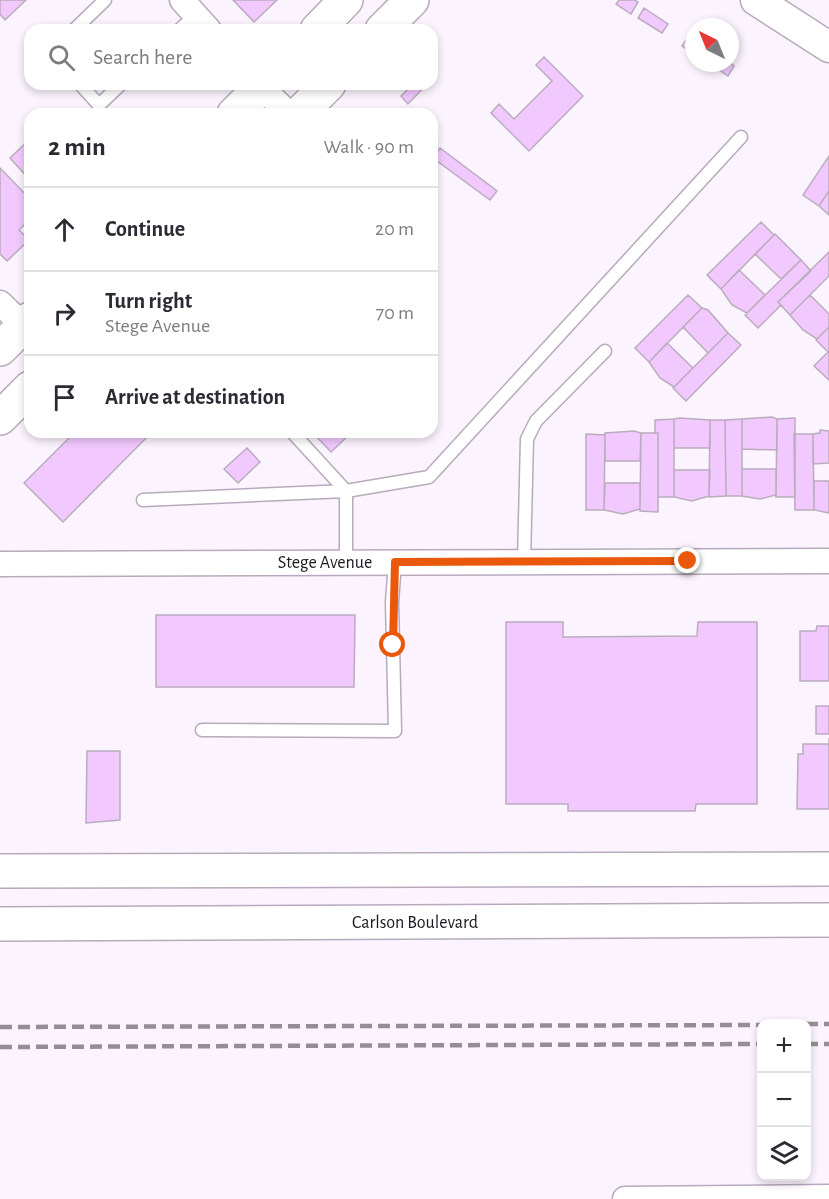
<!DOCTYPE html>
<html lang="en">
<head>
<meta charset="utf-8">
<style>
  :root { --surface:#fff; --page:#f7f7f7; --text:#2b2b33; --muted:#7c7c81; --line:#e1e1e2 }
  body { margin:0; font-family:"Alegreya Sans",sans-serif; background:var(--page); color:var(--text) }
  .controls { position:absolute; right:18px; bottom:18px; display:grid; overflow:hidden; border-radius:12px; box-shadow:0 3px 9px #0003 }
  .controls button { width:54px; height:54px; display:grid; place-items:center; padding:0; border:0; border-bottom:2px solid var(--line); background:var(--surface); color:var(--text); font:30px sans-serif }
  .compass { position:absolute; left:685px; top:18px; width:54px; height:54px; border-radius:50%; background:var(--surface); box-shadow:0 3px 9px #0003; rotate:317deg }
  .stop { position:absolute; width:18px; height:18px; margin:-14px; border:4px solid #ea580c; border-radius:50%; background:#fff }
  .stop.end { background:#ea580c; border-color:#fff; box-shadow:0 2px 6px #0008 }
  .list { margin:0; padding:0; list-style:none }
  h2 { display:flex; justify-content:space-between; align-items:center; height:78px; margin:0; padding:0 24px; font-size:26px }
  h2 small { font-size:20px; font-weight:400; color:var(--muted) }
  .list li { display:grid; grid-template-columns:39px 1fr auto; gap:18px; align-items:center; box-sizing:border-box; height:84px; padding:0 24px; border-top:2px solid var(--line) }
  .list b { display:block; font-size:22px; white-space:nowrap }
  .list p { margin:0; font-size:20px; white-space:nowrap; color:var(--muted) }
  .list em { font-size:20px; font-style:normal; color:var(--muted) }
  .icon { flex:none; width:33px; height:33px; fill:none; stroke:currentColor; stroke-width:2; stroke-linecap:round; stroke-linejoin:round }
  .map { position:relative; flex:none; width:829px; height:1199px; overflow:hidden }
  .search { position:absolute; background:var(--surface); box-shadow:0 3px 9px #0003; left:24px; top:24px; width:414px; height:66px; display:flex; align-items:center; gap:15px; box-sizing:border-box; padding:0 21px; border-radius:18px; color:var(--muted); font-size:22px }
  .panel { position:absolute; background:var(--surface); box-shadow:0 3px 9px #0003; left:24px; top:108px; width:414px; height:330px; border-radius:18px }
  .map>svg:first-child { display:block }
  .building { fill:#f2c9fe; stroke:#baacbd; stroke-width:1.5 }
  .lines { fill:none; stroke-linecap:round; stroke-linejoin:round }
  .service-casing { stroke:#b7aabb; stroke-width:15 }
  .minor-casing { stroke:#b7aabb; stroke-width:27 }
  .tertiary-casing { stroke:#b7aabb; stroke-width:33 }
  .secondary-casing { stroke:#b7aabb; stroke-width:36 }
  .primary-casing { stroke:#b7aabb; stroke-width:36 }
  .service { stroke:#fff; stroke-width:12 }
  .minor { stroke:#fff; stroke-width:24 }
  .tertiary { stroke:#fff; stroke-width:30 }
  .secondary { stroke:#fff; stroke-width:33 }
  .primary { stroke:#fff; stroke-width:33 }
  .rail { stroke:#948d96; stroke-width:4.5; stroke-dasharray:12 6; stroke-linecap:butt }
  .route { stroke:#ea580c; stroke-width:8 }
  .labels { text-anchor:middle; stroke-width:6; stroke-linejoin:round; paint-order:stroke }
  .street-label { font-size:18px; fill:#1c171e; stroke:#fff }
</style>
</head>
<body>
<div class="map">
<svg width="829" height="1199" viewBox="0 0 829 1199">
  <rect width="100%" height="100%" fill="#fbf3fe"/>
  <path class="building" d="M 0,0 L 26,0 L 5,20 L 0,14 Z
    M 233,0 L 277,0 L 254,22 Z
    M 619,0 L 634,0 L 638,2 L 631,14 L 616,4 Z
    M 644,8 L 668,24 L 662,33 L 638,18 Z
    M 688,37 L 694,40 L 694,54 L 682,46 Z
    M 544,57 L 583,96 L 529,151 L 491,113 L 499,104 L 514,119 L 552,81 L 536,65 Z
    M 709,63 L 730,63 L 734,66 L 728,76 Z
    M 413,84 L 427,84 L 408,104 L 401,96 Z
    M 30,139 L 30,180 L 10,158 Z
    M 440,148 L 497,191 L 490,200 L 433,158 Z
    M 829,156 L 829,191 L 819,206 L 803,195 Z
    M 0,168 L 30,199 L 30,219 L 19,230 L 29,240 L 7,261 L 0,254 Z
    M 829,191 L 829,215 L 819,206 Z
    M 761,222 L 774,235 L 721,289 L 707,275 Z
    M 775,234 L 801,260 L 781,279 L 755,254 Z
    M 829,252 L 829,276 L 790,315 L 778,302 Z
    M 801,260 L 811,271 L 778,302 L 781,305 L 758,328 L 745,315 Z
    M 739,270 L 765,295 L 747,313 L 732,305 L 721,289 Z
    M 688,295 L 702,308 L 649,362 L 635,348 Z
    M 810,295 L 829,314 L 829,327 L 817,339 L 803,330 L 790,315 Z
    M 702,308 L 708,310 L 728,333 L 708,353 L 683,327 Z
    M 829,327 L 829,351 L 828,352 L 816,340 Z
    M 728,333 L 741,345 L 686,401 L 673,388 Z
    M 667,343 L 693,368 L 674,387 L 660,378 L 649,362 Z
    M 829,351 L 829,380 L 814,366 Z
    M 772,417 L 777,419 L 777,450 L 742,449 L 742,419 Z
    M 679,418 L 710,420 L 710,448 L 674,448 L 674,419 Z
    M 795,418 L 795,497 L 776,497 L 777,419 Z
    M 674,419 L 674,497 L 658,497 L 658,433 L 655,433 L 655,420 Z
    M 742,419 L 742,496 L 726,496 L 725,420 Z
    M 710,420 L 725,420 L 726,496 L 709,497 Z
    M 820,430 L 829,431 L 829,463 L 813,464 L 813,434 L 820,433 Z
    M 634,431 L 641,433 L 640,461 L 605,461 L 605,433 Z
    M 75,432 L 152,432 L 63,522 L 24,483 Z
    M 312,432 L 352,432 L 331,452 Z
    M 641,433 L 658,433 L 658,512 L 640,511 Z
    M 586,434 L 605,435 L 604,510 L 586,510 Z
    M 794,434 L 813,434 L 814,510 L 795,510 Z
    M 247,448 L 260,462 L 238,483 L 224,469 Z
    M 742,469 L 776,469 L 776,495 L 760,499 L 742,496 Z
    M 674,470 L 710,470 L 709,496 L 692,501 L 674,497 Z
    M 814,481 L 829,481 L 829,513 L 814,510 Z
    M 605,483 L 640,483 L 640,509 L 623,514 L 604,510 Z
    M 156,615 L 355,615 L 354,687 L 156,687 Z
    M 506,622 L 563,622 L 563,637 L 697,636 L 698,622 L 757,622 L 757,804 L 696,804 L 695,811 L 568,811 L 568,804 L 506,804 Z
    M 817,626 L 829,626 L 829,681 L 800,681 L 800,631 L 816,631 Z
    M 816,706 L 829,706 L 829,734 L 816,734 Z
    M 829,738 L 829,809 L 797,809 L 798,754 L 803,754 L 803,744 L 829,744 Z
    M 87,751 L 120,751 L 120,820 L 86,823 Z"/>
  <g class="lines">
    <g class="service-casing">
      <path id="service" d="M 74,30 L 105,0
        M 179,30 L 196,15
        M 80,84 L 99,105 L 121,84
        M 292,432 L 346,491 L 429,477 L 741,137
        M 143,500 L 346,491 L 346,562
        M 524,561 L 527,439 L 536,421 L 605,351
        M 202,730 L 395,731 L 392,602 L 395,562"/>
    </g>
    <g class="minor-casing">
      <path id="minor" d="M 182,0 L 209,30
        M 258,84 L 289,114
        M 0,303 L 30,332
        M 0,564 L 829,561
        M 625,1199 L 829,1197"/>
    </g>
    <g class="tertiary-casing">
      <path id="tertiary" d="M 756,0 L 829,47"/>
    </g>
    <g class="secondary-casing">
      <path id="secondary" d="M 0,871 L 829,869
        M 0,924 L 829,920"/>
    </g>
    <g class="primary-casing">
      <path id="primary" d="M 317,30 L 346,0
        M 382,30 L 412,0
        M 234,114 L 264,84
        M 299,114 L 329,84
        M 0,349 L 30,319
        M 0,418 L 30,388"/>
    </g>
    <use href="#service" class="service"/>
    <use href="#minor" class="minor"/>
    <use href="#tertiary" class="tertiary"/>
    <use href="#secondary" class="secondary"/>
    <use href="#primary" class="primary"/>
    <path class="rail" d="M 806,1024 L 829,1024
      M 0,1027 L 762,1025
      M 806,1044 L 829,1044
      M 0,1047 L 762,1044"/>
  </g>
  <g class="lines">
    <path class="route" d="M 393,645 L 395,562 L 688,561"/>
  </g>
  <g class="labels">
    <g class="street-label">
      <text x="325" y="568">Stege Avenue</text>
      <text x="415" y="928">Carlson Boulevard</text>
    </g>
  </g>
</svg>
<div class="controls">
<button>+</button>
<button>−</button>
<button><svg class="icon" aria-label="layers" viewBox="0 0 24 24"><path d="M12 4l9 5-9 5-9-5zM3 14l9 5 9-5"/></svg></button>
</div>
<svg class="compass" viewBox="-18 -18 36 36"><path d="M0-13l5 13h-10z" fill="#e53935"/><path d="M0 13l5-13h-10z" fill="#7c7c81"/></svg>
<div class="stop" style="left:393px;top:645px"></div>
<div class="stop end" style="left:688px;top:561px"></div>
<div class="search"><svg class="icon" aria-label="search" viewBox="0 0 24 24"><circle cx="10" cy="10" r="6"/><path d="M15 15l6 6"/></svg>Search here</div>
<section class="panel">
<h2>2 min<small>Walk · 90 m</small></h2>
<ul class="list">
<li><svg class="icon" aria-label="ahead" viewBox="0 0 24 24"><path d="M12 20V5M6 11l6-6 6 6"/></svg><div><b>Continue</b></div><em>20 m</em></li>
<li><svg class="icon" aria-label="right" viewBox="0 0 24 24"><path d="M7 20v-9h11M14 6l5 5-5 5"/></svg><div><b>Turn right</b><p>Stege Avenue</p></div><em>70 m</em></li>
<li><svg class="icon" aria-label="arrive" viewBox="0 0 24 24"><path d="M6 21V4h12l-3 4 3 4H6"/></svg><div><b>Arrive at destination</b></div></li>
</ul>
</section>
</div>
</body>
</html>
